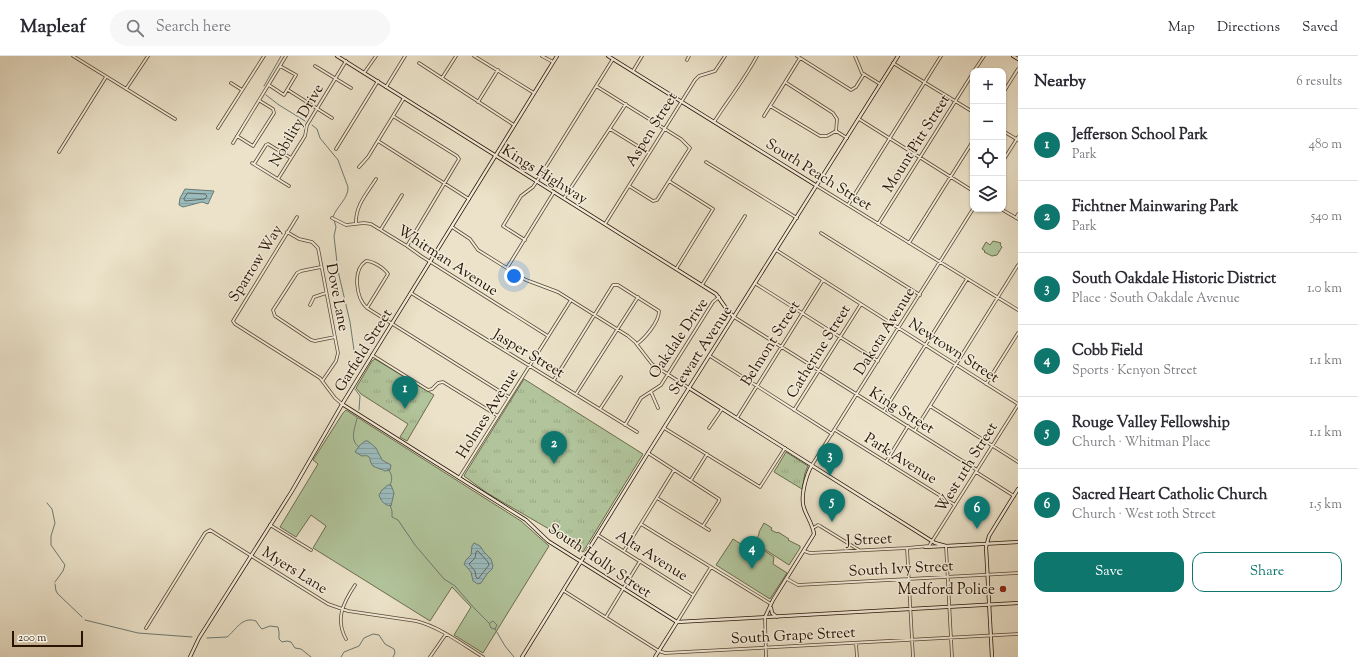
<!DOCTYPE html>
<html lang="en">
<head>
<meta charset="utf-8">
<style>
  :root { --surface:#fff; --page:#f7f7f7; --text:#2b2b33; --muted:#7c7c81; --line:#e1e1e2; --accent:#0f766e }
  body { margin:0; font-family:"Sorts Mill Goudy",serif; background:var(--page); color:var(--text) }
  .controls { position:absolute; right:12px; top:12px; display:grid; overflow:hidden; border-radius:8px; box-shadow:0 1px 3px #0004 }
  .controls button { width:36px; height:36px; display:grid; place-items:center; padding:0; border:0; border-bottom:1px solid var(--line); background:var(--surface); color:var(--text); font:20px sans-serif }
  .scale { position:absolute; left:12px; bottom:10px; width:71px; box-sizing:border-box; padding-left:4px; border:2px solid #281400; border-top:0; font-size:11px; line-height:14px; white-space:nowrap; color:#281400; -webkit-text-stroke:3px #f2ecdc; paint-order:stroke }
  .you { position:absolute; left:514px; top:220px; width:14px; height:14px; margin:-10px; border:3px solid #fff; border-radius:50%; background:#1a73e8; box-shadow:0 0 0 6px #1a73e833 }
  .badge { display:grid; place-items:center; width:26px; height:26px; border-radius:50%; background:var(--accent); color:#fff; font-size:13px; font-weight:700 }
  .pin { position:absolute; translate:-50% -33px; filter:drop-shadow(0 1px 2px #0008) }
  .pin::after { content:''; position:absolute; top:21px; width:14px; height:12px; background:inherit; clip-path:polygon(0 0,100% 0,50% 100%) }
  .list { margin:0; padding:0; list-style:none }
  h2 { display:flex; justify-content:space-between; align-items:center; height:52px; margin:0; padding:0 16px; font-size:17px }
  h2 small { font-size:13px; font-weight:400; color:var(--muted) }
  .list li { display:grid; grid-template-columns:26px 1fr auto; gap:12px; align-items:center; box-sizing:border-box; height:72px; padding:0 16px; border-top:1px solid var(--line) }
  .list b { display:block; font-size:15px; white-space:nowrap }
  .list p { margin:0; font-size:13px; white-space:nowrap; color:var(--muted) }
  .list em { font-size:13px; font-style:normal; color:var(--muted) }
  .actions { display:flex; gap:8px; padding:12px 16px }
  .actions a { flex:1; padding:9px 0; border:1px solid var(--accent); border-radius:12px; text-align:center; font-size:14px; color:var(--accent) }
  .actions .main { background:var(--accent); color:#fff }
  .icon { flex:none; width:22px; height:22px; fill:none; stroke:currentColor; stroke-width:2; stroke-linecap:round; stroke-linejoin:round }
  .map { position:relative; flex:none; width:1018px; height:601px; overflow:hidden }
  header { display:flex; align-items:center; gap:24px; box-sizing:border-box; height:56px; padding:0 20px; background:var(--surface); border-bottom:1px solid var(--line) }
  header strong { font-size:19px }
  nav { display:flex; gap:22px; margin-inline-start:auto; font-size:14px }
  .search { width:280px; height:36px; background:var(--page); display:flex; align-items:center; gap:10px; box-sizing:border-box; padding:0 14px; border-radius:22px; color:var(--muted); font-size:15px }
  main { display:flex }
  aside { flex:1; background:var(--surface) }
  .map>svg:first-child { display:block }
  .grass { fill:#b1c49b; stroke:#6c6c4e }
  .park { fill:url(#park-tufts); stroke:#6c6c4e }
  .water { fill:url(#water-rules); stroke:#6d7972 }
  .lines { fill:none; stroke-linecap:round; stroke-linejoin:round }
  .shore { stroke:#62685f; stroke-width:1 }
  .stream { stroke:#6d7972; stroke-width:1 }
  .street-casing { stroke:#594832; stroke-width:3.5 }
  .secondary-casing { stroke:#281400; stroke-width:4 }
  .street { stroke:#f2ecdc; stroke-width:2 }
  .secondary { stroke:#f2ecdc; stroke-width:2.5 }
  .poi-dot { fill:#8f2418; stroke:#f2ecdc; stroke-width:1.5 }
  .labels { text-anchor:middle; stroke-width:3; stroke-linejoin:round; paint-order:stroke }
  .street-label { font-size:15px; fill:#281400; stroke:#f2ecdc }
  .poi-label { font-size:15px; fill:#281400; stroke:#f2ecdc; text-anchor:end }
</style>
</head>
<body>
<header>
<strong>Mapleaf</strong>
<div class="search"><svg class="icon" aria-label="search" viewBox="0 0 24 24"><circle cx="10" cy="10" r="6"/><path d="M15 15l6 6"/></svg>Search here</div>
<nav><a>Map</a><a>Directions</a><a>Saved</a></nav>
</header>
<main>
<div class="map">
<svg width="1018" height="601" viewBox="0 0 1018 601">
  <defs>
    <pattern id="park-tufts" width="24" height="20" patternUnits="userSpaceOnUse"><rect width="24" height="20" fill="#b1c49b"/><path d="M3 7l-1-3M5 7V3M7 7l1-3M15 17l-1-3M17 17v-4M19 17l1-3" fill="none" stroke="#98a884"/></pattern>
    <pattern id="water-rules" width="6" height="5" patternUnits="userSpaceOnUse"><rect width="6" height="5" fill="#9bbcbe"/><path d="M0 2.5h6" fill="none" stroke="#86a1a2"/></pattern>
  </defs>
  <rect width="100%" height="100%" fill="#ebe2c9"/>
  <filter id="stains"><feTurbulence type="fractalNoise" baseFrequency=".005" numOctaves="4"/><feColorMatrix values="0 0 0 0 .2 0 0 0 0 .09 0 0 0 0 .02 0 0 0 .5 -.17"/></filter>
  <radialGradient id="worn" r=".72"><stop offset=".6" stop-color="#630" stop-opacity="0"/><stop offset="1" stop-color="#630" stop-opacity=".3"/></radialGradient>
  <path class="grass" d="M 346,354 L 521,465 L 549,490 L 483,597 L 454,579 L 471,551 L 452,531 L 430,565 L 313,492 L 326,470 L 311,459 L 296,481 L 280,471 L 318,408 L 313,404 L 343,357 Z
    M 764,467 L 772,472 L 771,474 L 777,477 L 778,476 L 789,483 L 788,484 L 800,490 L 800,492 L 789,509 L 755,487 L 759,478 L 759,476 Z
    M 733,483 L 747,492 L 751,490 L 753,487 L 774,501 L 773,508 L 787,517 L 770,543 L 716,509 Z"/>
  <path class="park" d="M 993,185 L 1001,187 L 1000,189 L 1002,191 L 997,199 L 992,200 L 984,196 L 985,195 L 982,193 L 986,186 L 990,189 Z
    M 375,303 L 434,339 L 407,385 L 400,381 L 408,368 L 361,338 L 356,332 L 372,305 Z
    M 524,323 L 643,398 L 583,496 L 549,473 L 487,437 L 464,420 L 465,418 Z
    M 786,396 L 808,410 L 805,417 L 802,433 L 774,416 Z"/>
  <path class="water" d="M 185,133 L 214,135 L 208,148 L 202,146 L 183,151 L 179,149 L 180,142 Z
    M 365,385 L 368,385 L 376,392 L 382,404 L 391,409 L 390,414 L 385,415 C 382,413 376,412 373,410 C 368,405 373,398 362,400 L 355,396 L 359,390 Z
    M 388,429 L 391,429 L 394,437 L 391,450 C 384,449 381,445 379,439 L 382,434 Z
    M 474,487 L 480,490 L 484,496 L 491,503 L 493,510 L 492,513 L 487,518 L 481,527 L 478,528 L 473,525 L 471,516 L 464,508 L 466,504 L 471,499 L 472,490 Z"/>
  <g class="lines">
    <path class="shore" d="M 188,137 L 205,138 L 207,140 L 205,143 L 185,145 L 184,143 Z
      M 478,495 L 488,506 L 489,509 L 478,523 L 476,521 L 475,515 L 469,508 L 475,502 L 476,496 Z"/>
    <path class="stream" d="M 264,30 L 281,0
      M 266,39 L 279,49 L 305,65
      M 312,69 L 317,73 L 320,82 L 338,104 L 348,131 C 349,142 336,151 333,161
      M 334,164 L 336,171 L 334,180 L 338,215 L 350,266 L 354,294
      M 355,333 L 360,340 L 359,354
      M 357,362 C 355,372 349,384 359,391
      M 388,413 C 392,418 393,423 390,429
      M 47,447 L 52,453 L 55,467 L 51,480 L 51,489 L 65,509 L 63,515 L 55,526
      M 390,449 L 392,455 L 392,461 L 398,464 L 415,489 L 444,523 L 455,530 L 475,553 L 489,567 L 491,572 L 495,573 L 505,590 L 514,601
      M 55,528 L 56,535 L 58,538 L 82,561
      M 85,564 L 138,577 L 192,581
      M 490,567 L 493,565 L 497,569 L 495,573
      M 207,582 L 227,581 C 236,574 242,560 256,565 L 260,571 L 262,573 L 270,570 L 278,571 L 279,576 L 279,583 L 282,586 L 287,585 L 291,586 L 295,592 L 301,593 L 311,601
      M 341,601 L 344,596 L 359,590 L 364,582 L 373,578 L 379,579 L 385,588 L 394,593 L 395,597 L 393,601"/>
    <g class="street-casing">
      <path id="street" d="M 73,0 L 175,63
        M 474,0 L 534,37
        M 542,0 L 553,6
        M 797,0 L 851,34 L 856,31 L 864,18
        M 855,0 L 862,17 L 880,28
        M 687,4 L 689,0
        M 419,7 L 514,69
        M 893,7 L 973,56
        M 315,10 L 351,32
        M 633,15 L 642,0
        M 974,15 L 984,0
        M 364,17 L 376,0
        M 442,22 L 456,0
        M 785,26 L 833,57 L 837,63 L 836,75
        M 231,27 L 242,34
        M 269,29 L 284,39 L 296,19 L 280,10
        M 596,30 L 681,83 L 690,92 L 657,144 L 653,145 L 629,130
        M 386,31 L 405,0
        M 126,33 L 148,0
        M 288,34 L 332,62
        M 1003,37 L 1018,13
        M 478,46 L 498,14
        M 770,50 L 820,80 L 827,80 L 836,75
        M 393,60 L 457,100 L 459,103 L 407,190
        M 764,60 L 800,2
        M 859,63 L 973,135
        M 714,66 C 728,44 745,23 757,0
        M 218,72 L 264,0
        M 610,73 L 649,97
        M 836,75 L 847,82
        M 1003,75 L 1018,84
        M 237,80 L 253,90 L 274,57 L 273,53 L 260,45
        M 378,85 L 469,143
        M 233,87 L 286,0
        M 336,93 L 378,25
        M 59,96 L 106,21
        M 1003,105 L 1018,81
        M 706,106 L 797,162
        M 252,107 L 289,130
        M 254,108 L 266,89 L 268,88 L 291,102
        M 359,111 L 368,101 L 404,42
        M 278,123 L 305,80 L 307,69 L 346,5
        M 669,125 L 713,153 L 676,213
        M 817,130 L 1018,254
        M 564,142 L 626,48
        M 848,149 L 941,0
        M 1001,153 L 1018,163
        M 297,161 L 233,265 L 235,268 L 320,322 L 335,342 L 342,348
        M 332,162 L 346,169 L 364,167 L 371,168 L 407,190 L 421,200 L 548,280
        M 1016,162 L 1018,158
        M 356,168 C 355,150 367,137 376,123
        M 605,168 L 695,24 L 699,20 L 715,15 L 725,0
        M 878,168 L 973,17
        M 452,171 L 470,183 L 478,194 L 526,224 L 558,236 L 628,280 L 635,286 L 652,308 L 689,332
        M 381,173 L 402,139
        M 287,176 L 299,183 L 312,186 L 318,192 L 338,297 L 336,305 L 323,324
        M 821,177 L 920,239
        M 525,184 L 503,170 L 521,140 L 533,131 L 537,125 L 613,3
        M 909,187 L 973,85
        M 776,194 L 1018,348
        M 366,205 C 373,205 384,212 388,218 L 367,252 C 356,242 352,214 366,205 Z
        M 321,211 L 301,215 L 297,217 L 273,254 L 275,260 L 311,284 L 315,285 L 335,281
        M 507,212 L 554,136
        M 756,228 L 878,305
        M 702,229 L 745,160
        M 411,237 L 637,376
        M 310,249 L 314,241 L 326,237
        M 367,252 L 509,341
        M 734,261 L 977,414
        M 372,299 L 428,334 L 432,333 L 438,327 L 443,326 L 498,360
        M 710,300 L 832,378
        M 554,324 L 613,229 L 618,229 L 659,255 C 659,266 645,282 637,288
        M 986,328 L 1018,277
        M 651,336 L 658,352
        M 576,338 L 638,241
        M 930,350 L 1018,406
        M 600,353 L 621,321
        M 794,354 L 861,248
        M 884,355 L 967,223
        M 737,362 L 823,224
        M 625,369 L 641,342 L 661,329 L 713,246 L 719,241
        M 664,372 L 760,431 L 785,392
        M 709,372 L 722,353
        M 835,374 L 955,449
        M 915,374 L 1018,209
        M 648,397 L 719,443 L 719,445 L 703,470
        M 886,406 L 908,370
        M 812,409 L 973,153
        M 976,416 L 1014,440
        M 459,422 L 571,244
        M 691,424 L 707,398
        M 657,442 L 709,474
        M 641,468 L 771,548
        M 270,469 L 311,494
        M 813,472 L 818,469 L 820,470 L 859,494
        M 598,479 L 693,539
        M 946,490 L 952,601
        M 907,492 L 913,601
        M 624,495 L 674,414
        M 804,495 L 810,497 L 907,492 L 929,490 L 1018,349
        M 787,523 L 798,529 L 1018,517
        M 564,535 L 659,595 L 665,597 L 1018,578
        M 606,561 L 640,505
        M 765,561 L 766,601
        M 677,566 L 711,511
        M 146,572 L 205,477 L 210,474 L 328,548 L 348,555 L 416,565 C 440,571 462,588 483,601
        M 346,583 C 335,563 343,547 355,529
        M 856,587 L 857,601
        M 430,601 L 446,578"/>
    </g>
    <g class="secondary-casing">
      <path id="secondary" d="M 337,0 L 716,238 L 728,255 L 734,261
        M 608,0 L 817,130
        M 1013,0 L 1018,3
        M 689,332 L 935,487 L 946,490 L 1018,486
        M 342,348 L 526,464 L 548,485 L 677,566 L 1018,547
        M 925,491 L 944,490
        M 771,552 L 772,557 L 777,561
        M 765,561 L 773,544 L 814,478 C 813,469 807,461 804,452 C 800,441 806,419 812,409
        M 190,601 L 199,582 L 292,435 L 344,345 L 557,0
        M 522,601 L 648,397 L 898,0
        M 655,601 L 677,566
        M 992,601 L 986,491 L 989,480 L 1018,433"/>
    </g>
    <use href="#street" class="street"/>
    <use href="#secondary" class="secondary"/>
  </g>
  <circle class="poi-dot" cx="1003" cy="533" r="4"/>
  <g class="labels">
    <g class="street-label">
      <text transform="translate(296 69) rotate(-60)" y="5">Nobility Drive</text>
      <text transform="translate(651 73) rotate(-58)" y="5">Aspen Street</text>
      <text transform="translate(916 87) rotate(-58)" y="5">Mount Pitt Street</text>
      <text transform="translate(545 118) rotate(32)" y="5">Kings Highway</text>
      <text transform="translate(819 118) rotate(32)" y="5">South Peach Street</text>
      <text transform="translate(448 204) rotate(33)" y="5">Whitman Avenue</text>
      <text transform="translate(255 207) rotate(-58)" y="5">Sparrow Way</text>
      <text transform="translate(338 241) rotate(79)" y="5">Dove Lane</text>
      <text transform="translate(884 275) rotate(-58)" y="5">Dakota Avenue</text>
      <text transform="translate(678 282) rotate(-56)" y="5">Oakdale Drive</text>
      <text transform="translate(770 287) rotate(-58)" y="5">Belmont Street</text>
      <text transform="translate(363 294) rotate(-58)" y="5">Garfield Street</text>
      <text transform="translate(700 294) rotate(-57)" y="5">Stewart Avenue</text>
      <text transform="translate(954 294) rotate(33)" y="5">Newtown Street</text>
      <text transform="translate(818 295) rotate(-58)" y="5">Catherine Street</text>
      <text transform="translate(529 297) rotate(31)" y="5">Jasper Street</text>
      <text transform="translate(902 354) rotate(32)" y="5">King Street</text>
      <text transform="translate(487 357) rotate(-58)" y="5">Holmes Avenue</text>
      <text transform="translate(901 402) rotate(32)" y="5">Park Avenue</text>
      <text transform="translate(966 411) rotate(-58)" y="5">West 11th Street</text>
      <text transform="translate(869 483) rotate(-3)" y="5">J Street</text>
      <text transform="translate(652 499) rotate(32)" y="5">Alta Avenue</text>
      <text transform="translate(600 504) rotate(34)" y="5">South Holly Street</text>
      <text transform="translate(901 512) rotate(-3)" y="5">South Ivy Street</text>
      <text transform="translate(295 514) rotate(32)" y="5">Myers Lane</text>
      <text transform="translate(793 579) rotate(-3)" y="5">South Grape Street</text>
    </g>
    <g class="poi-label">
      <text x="995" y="538">Medford Police</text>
    </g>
  </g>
  <rect width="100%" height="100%" filter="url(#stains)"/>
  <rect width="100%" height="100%" fill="url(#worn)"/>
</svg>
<div class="controls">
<button>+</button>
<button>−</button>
<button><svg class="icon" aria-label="locate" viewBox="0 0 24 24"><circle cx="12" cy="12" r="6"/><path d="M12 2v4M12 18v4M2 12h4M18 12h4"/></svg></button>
<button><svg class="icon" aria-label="layers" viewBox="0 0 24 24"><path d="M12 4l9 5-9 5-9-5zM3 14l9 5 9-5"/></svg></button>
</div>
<div class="scale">200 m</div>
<div class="you"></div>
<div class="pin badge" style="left:405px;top:353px">1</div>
<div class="pin badge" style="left:554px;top:408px">2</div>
<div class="pin badge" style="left:830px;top:420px">3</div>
<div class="pin badge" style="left:752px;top:513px">4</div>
<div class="pin badge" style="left:832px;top:466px">5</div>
<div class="pin badge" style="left:977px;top:473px">6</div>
</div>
<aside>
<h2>Nearby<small>6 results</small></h2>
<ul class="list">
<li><span class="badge">1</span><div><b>Jefferson School Park</b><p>Park</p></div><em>480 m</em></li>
<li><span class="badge">2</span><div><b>Fichtner Mainwaring Park</b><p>Park</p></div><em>540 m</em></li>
<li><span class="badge">3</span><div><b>South Oakdale Historic District</b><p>Place · South Oakdale Avenue</p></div><em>1.0 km</em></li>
<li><span class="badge">4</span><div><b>Cobb Field</b><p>Sports · Kenyon Street</p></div><em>1.1 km</em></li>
<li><span class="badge">5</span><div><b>Rouge Valley Fellowship</b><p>Church · Whitman Place</p></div><em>1.1 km</em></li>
<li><span class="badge">6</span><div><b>Sacred Heart Catholic Church</b><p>Church · West 10th Street</p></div><em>1.5 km</em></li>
</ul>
<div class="actions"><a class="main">Save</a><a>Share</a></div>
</aside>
</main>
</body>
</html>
